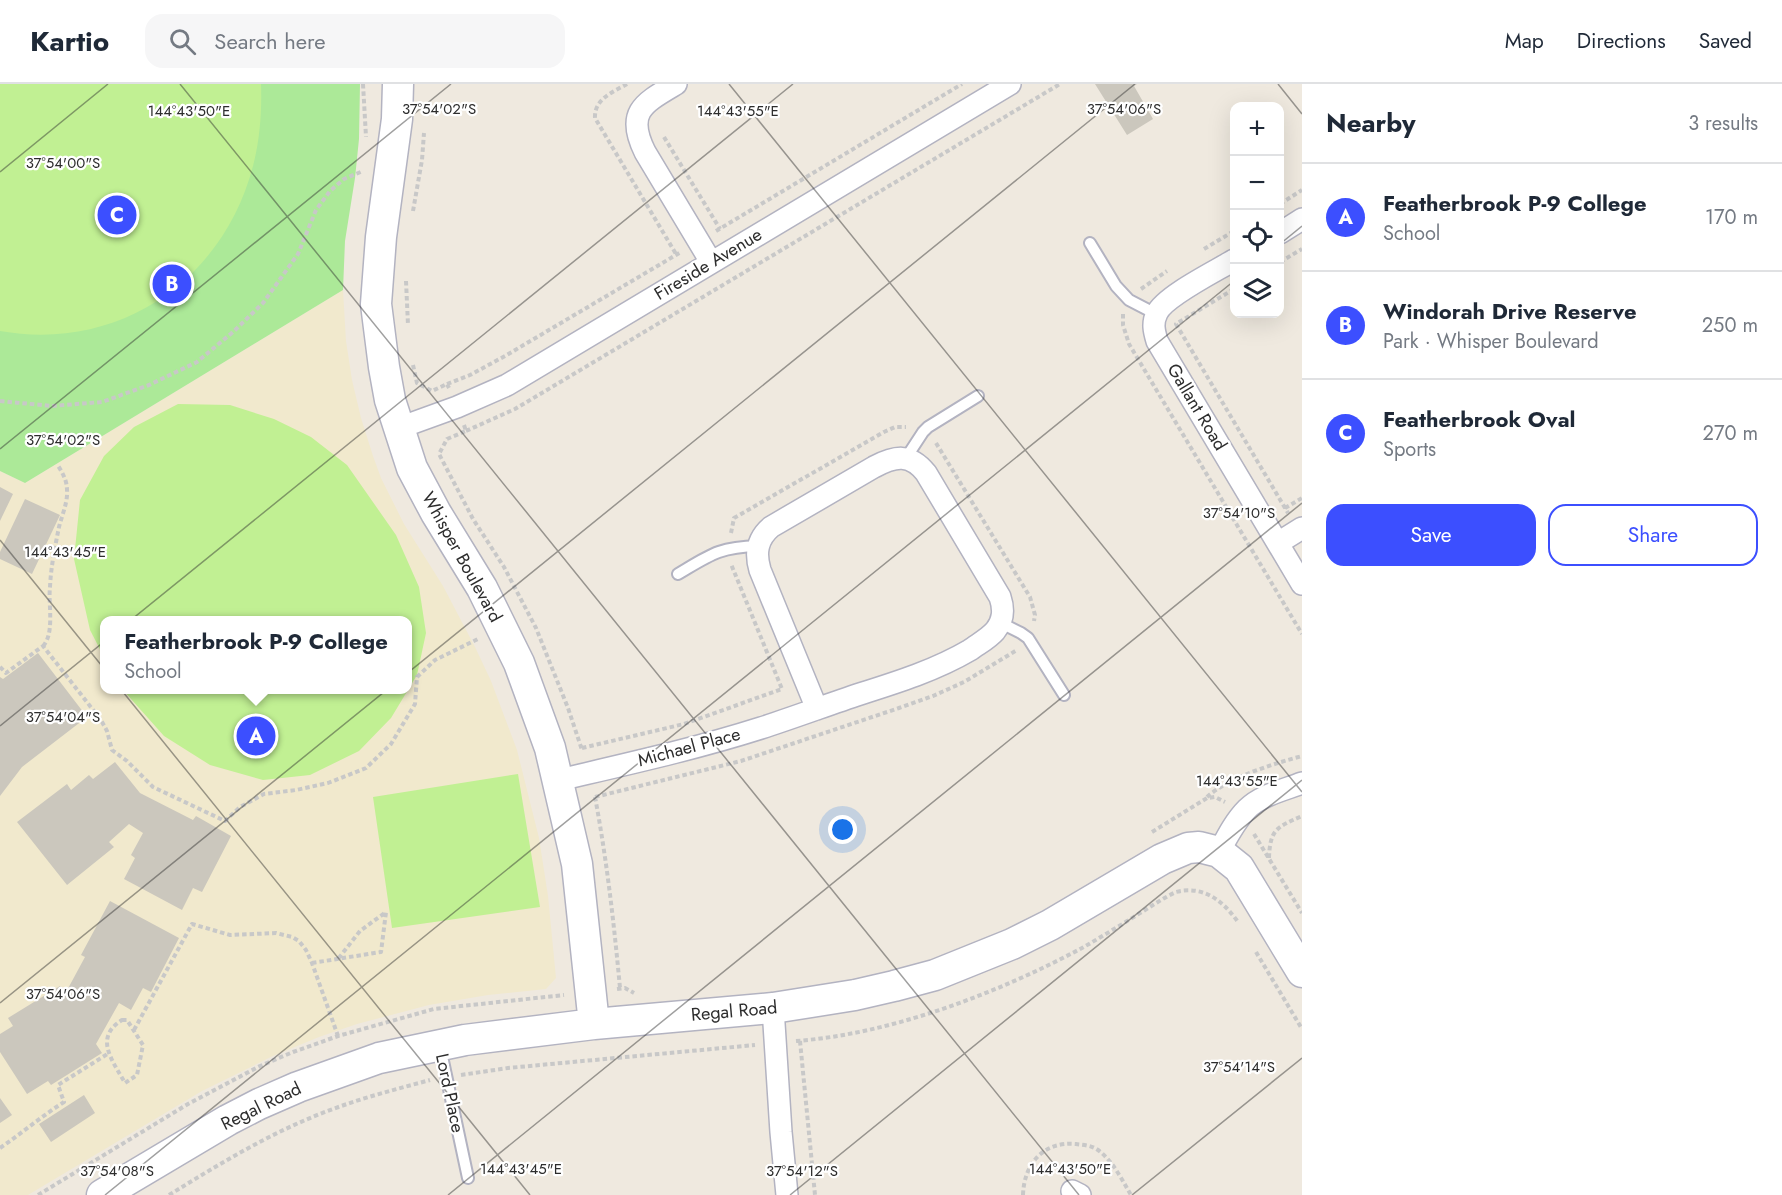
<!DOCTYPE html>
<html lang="en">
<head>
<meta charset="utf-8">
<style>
  :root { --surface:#fff; --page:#f6f6f7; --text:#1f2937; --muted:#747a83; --line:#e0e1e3; --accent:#3c4fff }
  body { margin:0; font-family:Jost,sans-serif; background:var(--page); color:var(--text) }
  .controls { position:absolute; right:18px; top:18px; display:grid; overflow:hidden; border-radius:12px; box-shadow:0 6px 24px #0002 }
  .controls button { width:54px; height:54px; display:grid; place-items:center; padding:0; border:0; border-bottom:2px solid var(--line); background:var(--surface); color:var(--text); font:30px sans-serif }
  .you { position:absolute; left:843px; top:746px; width:21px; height:21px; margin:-15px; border:4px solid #fff; border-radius:50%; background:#1a73e8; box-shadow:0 0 0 9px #1a73e833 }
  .badge { display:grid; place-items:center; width:39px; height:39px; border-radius:50%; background:var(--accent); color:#fff; font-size:20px; font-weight:700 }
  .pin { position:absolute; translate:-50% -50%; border:3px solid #fff; box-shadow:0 2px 6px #0006 }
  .popup { position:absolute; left:100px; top:532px; width:312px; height:78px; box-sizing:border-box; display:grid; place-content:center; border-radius:12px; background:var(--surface); filter:drop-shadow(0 2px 4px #0005); font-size:20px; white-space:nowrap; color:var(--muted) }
  .popup b { font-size:22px; color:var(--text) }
  .popup::after { content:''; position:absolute; left:50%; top:100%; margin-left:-12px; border:12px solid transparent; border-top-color:var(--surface) }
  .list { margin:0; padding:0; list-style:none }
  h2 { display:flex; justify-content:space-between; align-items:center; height:78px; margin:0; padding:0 24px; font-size:26px }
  h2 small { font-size:20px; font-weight:400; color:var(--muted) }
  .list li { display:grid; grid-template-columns:39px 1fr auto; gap:18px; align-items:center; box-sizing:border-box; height:108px; padding:0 24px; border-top:2px solid var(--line) }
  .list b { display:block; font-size:22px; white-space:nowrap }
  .list p { margin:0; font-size:20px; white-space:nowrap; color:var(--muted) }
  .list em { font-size:20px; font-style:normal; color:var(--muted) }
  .actions { display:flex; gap:12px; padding:18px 24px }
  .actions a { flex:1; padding:14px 0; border:2px solid var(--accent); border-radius:18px; text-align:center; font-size:21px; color:var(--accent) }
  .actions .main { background:var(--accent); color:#fff }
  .icon { flex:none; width:33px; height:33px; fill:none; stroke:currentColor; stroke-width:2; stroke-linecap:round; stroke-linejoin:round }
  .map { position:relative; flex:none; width:1302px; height:1111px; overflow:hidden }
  header { display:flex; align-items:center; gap:36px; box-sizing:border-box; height:84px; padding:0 30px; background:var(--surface); border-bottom:2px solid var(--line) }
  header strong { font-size:28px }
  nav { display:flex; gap:33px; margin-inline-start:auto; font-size:21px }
  .search { width:420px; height:54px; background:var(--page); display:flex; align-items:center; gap:15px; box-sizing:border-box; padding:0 21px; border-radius:18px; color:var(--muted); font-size:22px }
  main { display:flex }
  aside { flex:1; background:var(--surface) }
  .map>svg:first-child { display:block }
  .education { fill:#f1e9cd; fill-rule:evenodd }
  .green { fill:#ace998 }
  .pitch { fill:#c1f093 }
  .building { fill:#cbc7bd }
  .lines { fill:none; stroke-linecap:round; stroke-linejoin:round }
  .lane-casing { stroke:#b3b3c1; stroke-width:14 }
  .street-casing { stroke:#b3b3c1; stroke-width:24 }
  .secondary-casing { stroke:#b3b3c1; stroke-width:33 }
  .path { stroke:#c8c8c8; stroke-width:4; stroke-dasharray:4.5 3; stroke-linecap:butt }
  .lane { stroke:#fff; stroke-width:10 }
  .street { stroke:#fff; stroke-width:21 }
  .secondary { stroke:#fff; stroke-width:30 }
  .ticks { fill:none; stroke:#2d2d2d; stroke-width:1.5; stroke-opacity:0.45 }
  .labels { text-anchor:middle; stroke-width:4.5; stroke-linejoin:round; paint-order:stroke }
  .street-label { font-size:18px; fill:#2d2d2d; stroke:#fff }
  .ticks-label { font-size:15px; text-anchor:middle; fill:#2d2d2d; stroke:#fff; stroke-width:4.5; stroke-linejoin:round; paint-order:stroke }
</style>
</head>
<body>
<header>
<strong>Kartio</strong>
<div class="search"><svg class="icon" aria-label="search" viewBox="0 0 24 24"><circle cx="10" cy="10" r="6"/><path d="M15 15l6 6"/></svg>Search here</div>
<nav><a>Map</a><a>Directions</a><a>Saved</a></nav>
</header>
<main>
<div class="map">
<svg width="1302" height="1111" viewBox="0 0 1302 1111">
  <rect width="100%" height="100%" fill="#efe9df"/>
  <path class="education" d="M 343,206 L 346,257 L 352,296 L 361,334 L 373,372 L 381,394 L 404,440 L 443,502 L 475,563 L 491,597 L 517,666 L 539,754 L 548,812 L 556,894 L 546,905 L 488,911 L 429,921 L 357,940 L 319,953 L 273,972 L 202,1007 L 28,1111 L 0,1111 L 0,387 L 25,399 ZM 104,536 L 407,536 L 407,606 L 104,606 Z"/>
  <path class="green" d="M 0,0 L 360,0 L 359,55 L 355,94 L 345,157 L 343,206 L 25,399 L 0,387 Z"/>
  <path class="pitch" d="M 0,0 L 261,0 C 262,27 260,55 253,82 C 223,197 118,268 0,247 Z
    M 178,320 L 230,321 L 274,335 L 311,353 L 347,381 L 396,451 L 419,503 L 426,549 L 417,591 L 391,634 L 359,667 L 310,691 L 263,696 L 210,681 L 164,652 L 123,606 L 407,606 L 407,536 L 104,536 L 104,573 L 90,546 L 74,475 L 80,416 L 104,372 L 134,343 Z
    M 518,690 L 540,823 L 392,844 L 373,713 Z"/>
  <path class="building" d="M 1095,0 L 1137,0 L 1134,2 L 1153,35 L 1127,51 Z
    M 0,403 L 13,410 L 0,437 Z
    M 25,415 L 60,431 L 32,490 L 0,475 L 0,468 Z
    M 38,569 L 87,633 L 22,683 L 0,712 L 0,593 L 3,595 Z
    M 115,678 L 140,709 L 193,736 L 196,732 L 231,752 L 202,808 L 193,804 L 182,826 L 124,795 L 135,774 L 131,771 L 143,749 L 129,740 L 109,758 L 114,763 L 67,801 L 17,738 L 67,700 L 71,706 L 89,691 L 93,695 Z
    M 110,817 L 179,854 L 151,908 L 143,904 L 131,926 L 119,919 L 96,960 L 102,969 L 51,1001 L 48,997 L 27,1010 L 0,968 L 0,950 L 13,942 L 8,934 L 60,902 L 65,910 L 85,873 L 81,871 Z
    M 84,1011 L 95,1029 L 51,1058 L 39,1040 Z
    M 0,1014 L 12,1031 L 0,1039 Z"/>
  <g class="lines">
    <g class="lane-casing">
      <path id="lane" d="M 1090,159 L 1116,202 L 1129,216 L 1156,230
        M 906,374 L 923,348 L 928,343 L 978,312
        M 678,490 C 710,471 719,463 758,462
        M 1001,539 L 1021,549 L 1028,554 L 1064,611
        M 440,963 L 468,1094"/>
    </g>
    <g class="street-casing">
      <path id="street" d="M 676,0 C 644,19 625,28 645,68 L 711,178
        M 1280,149 L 1302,135
        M 1234,176 C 1216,187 1165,212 1157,229 C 1152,239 1154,247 1157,257 L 1302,500
        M 399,344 L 457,323 L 507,301 L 1010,0
        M 1278,459 L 1302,444
        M 559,696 C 627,680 695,665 761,644 C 795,633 827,621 860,610 C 898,598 936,586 970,566 C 978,560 988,555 995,547 C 1004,536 1004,525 1000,513 L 926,389 C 910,369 895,372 874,383 L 771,443 C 757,455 755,469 760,486 L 817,625
        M 1219,768 C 1227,753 1235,737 1247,725 C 1261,711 1284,706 1302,699
        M 773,924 L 781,1048 L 787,1111
        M 1072,1107 L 1080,1111"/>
    </g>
    <g class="secondary-casing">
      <path id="secondary" d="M 398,0 L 397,35 L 381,153 L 376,220 L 384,283 L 390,316 L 412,384 L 436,429 L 482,504 L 519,579 L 550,664 L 577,780 L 594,940
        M 102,1111 L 228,1036 L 259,1020 L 298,1003 L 379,974 L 465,956 L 594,940 L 773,924 L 855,911 L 894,902 L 935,891 L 1012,860 L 1050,841 L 1162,775 L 1188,764 L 1199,763 L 1219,768 L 1239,784 L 1302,888"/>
    </g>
    <path class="path" d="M 363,0 L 366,53
      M 627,0 C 613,8 594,15 595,34 L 676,170
      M 664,53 L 720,145
      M 1280,120 L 1302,106
      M 413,127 L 422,76 L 424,49
      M 716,147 L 962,0
      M 1204,165 L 1234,147
      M 1280,178 L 1302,165
      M 406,197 L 408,241
      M 1141,205 L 1167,187
      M 1234,205 L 1176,240 L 1288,429
      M 1123,230 L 1123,241 L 1129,260 L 1302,550
      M 413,281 L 417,299 L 432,307 L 447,300 L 449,304
      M 447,300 L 470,291 L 505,272 L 681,168
      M 0,317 L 52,322 L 102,318 L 149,301 L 197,278 L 233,248 L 263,219 L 298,170 L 316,126 L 330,107 L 344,95 L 363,87
      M 464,341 L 466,347 L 447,355 L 439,370 L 473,435 L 504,483 L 536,544 L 568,624 L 582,666
      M 466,347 L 515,325 L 1060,0
      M 936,359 L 1030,513 L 1035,531 L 1034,537
      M 1285,424 L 1302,414
      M 731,449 L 734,434 L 884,348 L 895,343 L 906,343
      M 43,562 C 55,549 48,520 50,503 C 51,482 55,463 59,443 C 62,431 68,418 67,406 C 67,396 62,388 57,380
      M 0,583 L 6,589 L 43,562 L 101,636 L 107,647 L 112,666 L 127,677 L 153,703 L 225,737 L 240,723 L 264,710 L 296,706 L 328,699 L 366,684 L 391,660 L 415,620 L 417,593 L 435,576 L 478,555
      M 582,664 L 684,640 L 782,605 L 731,480
      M 595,713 L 741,677 L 899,624 L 933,612 L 964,598 L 1017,566
      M 595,713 C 607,777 614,840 620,904
      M 1207,713 C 1229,693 1273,680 1302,672
      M 1152,748 L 1207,714 L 1215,713 L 1225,718
      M 1254,750 L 1302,829
      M 1269,774 C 1270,745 1277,743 1302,732
      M 1256,868 L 1302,945
      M 312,879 L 381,868 L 386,828 L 360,847 L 338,875
      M 617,905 L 625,904 L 634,909
      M 122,936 L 127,936 L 143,961 L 137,991 L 125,999 C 113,977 93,954 122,936 Z
      M 134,946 L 192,840 L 230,851 L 276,849 L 292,853 L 299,857 L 306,866 L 312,879 L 338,952
      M 796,957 C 891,950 998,909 1082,864 C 1103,852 1124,839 1145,826 C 1155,820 1165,813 1176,808 C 1204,801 1223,817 1238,838
      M 800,957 L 815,1111
      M 461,991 L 508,984 L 755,961
      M 0,1064 C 22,1049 42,1032 64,1018 L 58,1001 L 109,969
      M 38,1111 L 188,1020 L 260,982 L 293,968 L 338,952 L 434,925 L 564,911
      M 169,1111 C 221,1079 275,1046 333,1025 C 365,1013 397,1005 430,996
      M 1023,1111 C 1024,1080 1043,1057 1076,1060 C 1083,1061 1091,1061 1098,1066 C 1113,1077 1122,1096 1131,1111"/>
    <use href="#lane" class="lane"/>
    <use href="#street" class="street"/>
    <use href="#secondary" class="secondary"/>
  </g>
  <path class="ticks" d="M 180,0 L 1079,1111M 729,0 L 1302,708M 1278,0 L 1302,30M 0,88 L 108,0M 1280,160 L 1302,142M 0,365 L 451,0M 0,456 L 530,1111M 0,642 L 793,0M 0,919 L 1135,0M 105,1111 L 1234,197M 448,1111 L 1302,419M 790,1111 L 1302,696M 1132,1111 L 1302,974"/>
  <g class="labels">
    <g class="street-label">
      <text transform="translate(708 180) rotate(-31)" y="6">Fireside Avenue</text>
      <text transform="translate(1197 323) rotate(59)" y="6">Gallant Road</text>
      <text transform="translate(462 473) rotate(61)" y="6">Whisper Boulevard</text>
      <text transform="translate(689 663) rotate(-15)" y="6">Michael Place</text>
      <text transform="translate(734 927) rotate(-5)" y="6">Regal Road</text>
      <text transform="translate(450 1009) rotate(78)" y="6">Lord Place</text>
      <text transform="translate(261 1022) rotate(-26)" y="6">Regal Road</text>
    </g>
  </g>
  <g class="ticks-label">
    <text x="439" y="30">37°54'02"S</text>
    <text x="1124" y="30">37°54'06"S</text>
    <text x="189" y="32">144°43'50"E</text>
    <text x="738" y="32">144°43'55"E</text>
    <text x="63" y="84">37°54'00"S</text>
    <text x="63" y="361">37°54'02"S</text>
    <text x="1239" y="434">37°54'10"S</text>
    <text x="65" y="473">144°43'45"E</text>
    <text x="63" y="638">37°54'04"S</text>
    <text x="1237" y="702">144°43'55"E</text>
    <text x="63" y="915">37°54'06"S</text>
    <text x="1239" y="988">37°54'14"S</text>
    <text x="521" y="1090">144°43'45"E</text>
    <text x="1070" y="1090">144°43'50"E</text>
    <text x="117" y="1092">37°54'08"S</text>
    <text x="802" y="1092">37°54'12"S</text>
  </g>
</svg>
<div class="controls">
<button>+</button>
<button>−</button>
<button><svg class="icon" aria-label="locate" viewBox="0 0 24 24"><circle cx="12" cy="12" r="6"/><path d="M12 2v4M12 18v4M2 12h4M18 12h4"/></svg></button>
<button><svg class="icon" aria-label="layers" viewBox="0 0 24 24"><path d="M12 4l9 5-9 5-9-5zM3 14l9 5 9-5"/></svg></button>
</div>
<div class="you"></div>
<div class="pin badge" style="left:256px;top:652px">A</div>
<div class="popup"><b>Featherbrook P-9 College</b>School</div>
<div class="pin badge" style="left:172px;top:200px">B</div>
<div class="pin badge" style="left:117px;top:131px">C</div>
</div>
<aside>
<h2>Nearby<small>3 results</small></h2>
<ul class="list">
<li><span class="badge">A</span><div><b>Featherbrook P-9 College</b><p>School</p></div><em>170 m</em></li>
<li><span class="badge">B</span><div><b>Windorah Drive Reserve</b><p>Park · Whisper Boulevard</p></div><em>250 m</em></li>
<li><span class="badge">C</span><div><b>Featherbrook Oval</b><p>Sports</p></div><em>270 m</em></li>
</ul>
<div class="actions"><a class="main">Save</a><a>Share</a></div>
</aside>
</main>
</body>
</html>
